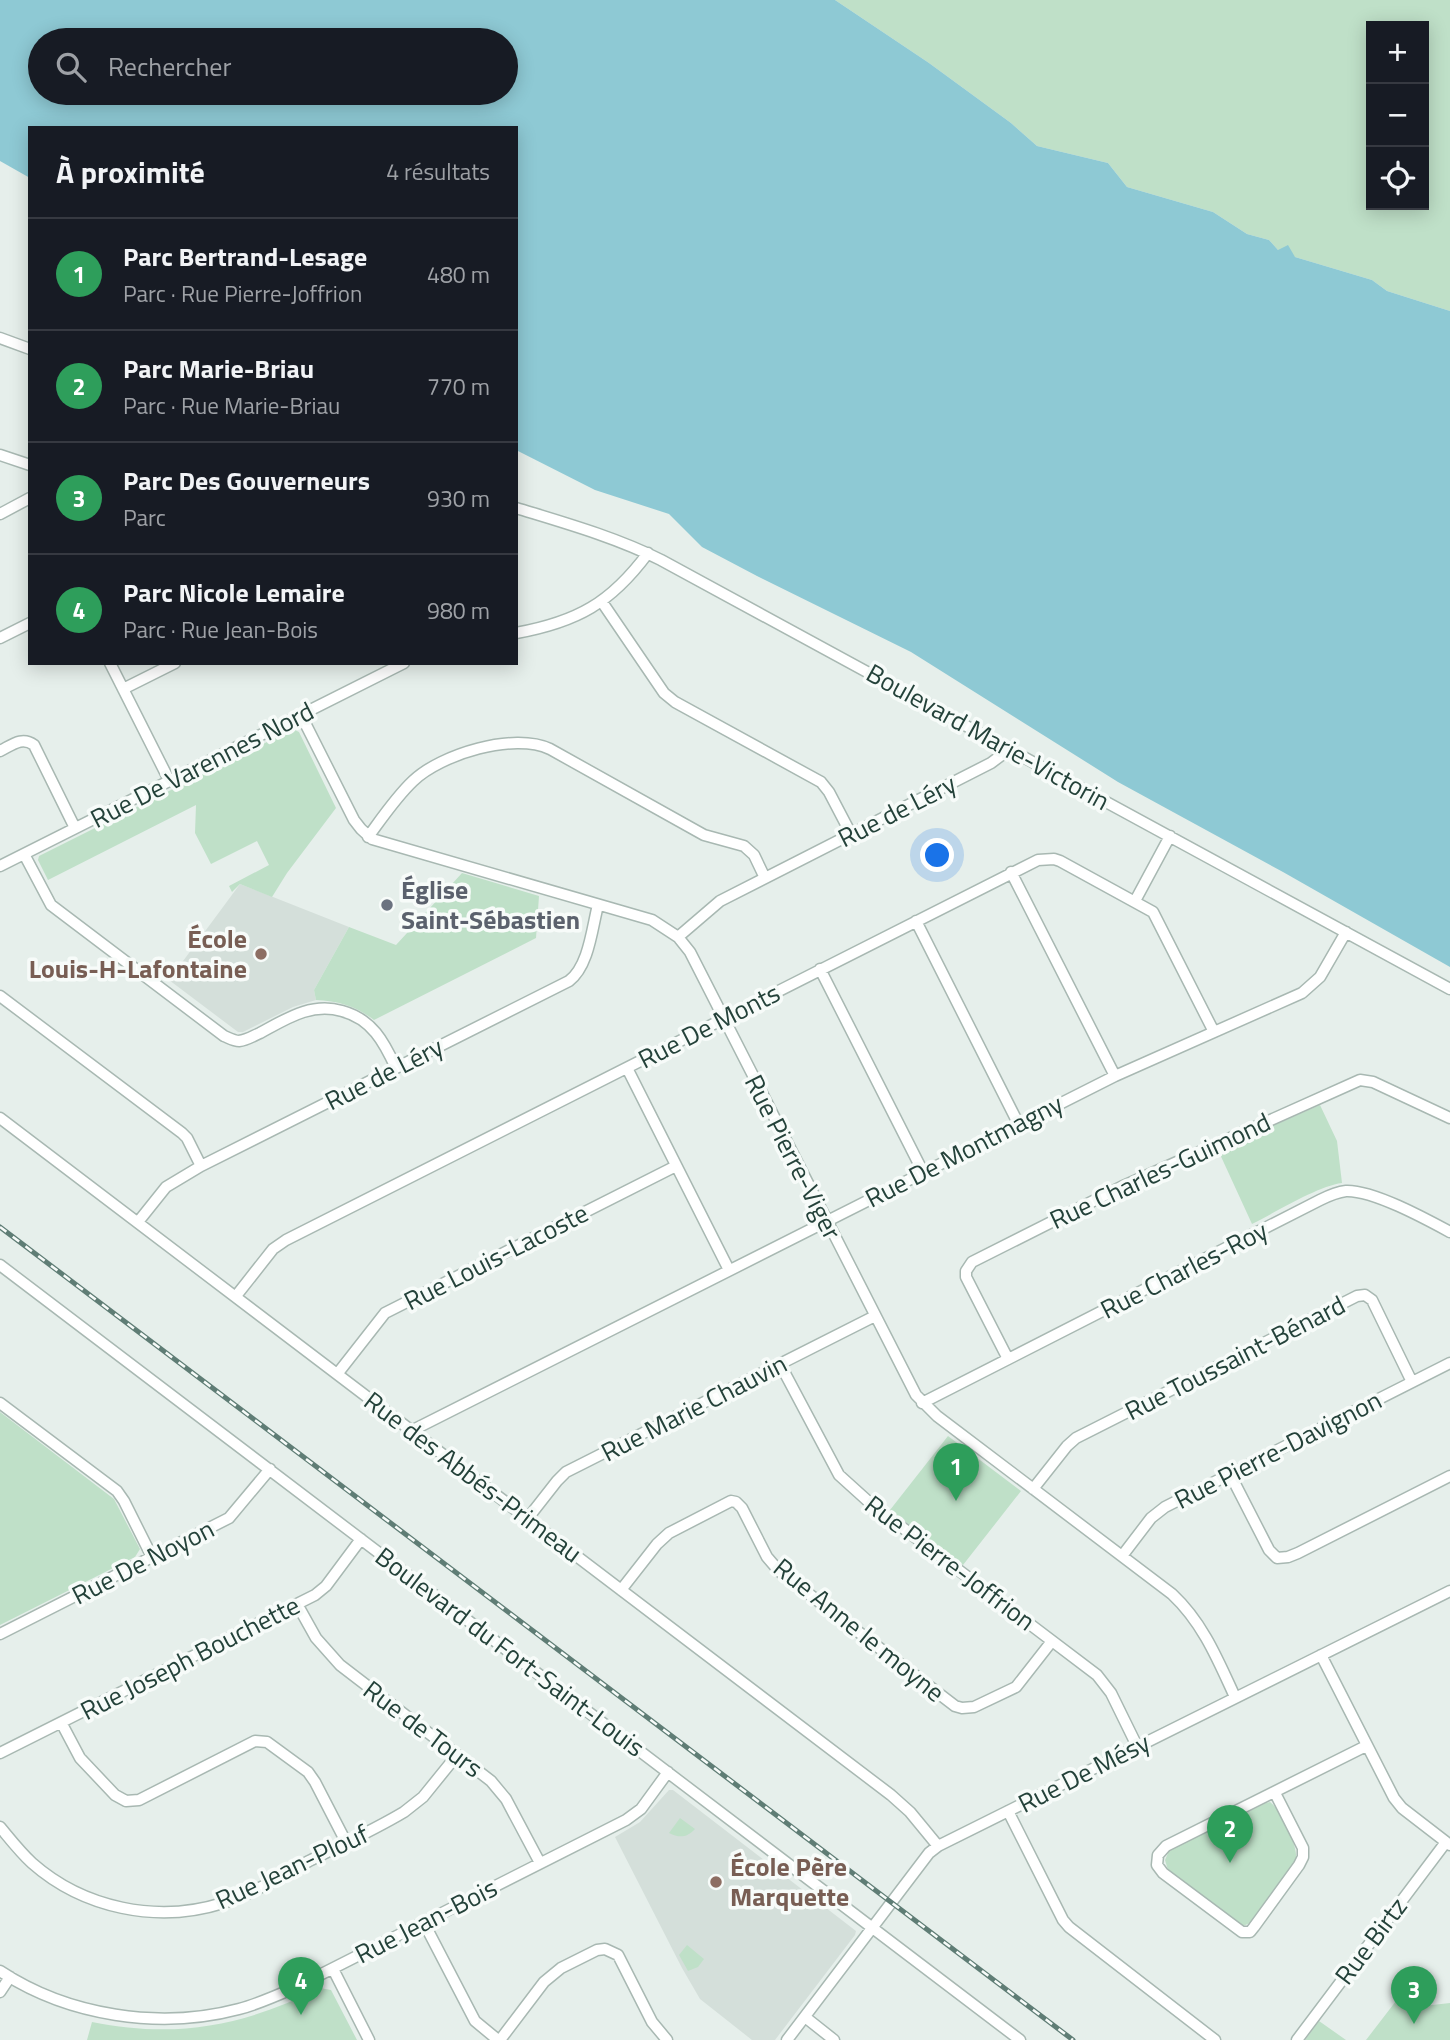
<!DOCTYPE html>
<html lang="fr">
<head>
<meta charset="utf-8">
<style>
  :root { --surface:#171b24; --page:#20242c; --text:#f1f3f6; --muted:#9ea1a6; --line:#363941; --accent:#0f766e }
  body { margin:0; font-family:"Titillium Web",sans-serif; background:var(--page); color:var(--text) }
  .controls { position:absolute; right:21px; top:21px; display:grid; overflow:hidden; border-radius:0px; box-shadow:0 4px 18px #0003 }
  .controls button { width:63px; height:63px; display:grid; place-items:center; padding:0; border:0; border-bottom:2px solid var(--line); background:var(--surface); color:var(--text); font:35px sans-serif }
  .you { position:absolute; left:938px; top:856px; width:24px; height:24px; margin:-18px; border:5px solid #fff; border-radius:50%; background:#1a73e8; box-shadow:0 0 0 10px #1a73e833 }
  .badge { display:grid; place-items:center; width:46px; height:46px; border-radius:50%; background:var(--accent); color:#fff; font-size:23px; font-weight:700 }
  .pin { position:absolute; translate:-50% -58px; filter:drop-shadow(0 2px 4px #0008) }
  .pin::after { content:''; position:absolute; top:37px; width:24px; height:21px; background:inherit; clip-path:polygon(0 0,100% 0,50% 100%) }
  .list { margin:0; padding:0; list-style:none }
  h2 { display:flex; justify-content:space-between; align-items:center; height:91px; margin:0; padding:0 28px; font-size:30px }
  h2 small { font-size:23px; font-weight:400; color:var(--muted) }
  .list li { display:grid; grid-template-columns:46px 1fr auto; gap:21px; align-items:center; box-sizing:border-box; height:112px; padding:0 28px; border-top:2px solid var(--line) }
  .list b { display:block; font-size:26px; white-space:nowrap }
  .list p { margin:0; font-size:23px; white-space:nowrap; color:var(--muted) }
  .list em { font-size:23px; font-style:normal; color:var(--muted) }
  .icon { flex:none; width:38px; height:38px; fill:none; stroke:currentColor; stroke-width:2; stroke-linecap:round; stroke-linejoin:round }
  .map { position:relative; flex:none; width:1450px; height:2040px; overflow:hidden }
  .search { position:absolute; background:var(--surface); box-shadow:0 4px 18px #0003; left:28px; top:28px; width:490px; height:77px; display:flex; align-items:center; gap:18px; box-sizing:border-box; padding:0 24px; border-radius:38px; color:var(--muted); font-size:26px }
  .panel { position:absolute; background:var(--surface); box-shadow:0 4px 18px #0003; left:28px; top:126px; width:490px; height:539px; border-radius:0px }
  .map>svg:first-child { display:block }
  .built { fill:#d4dfda }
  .green { fill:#bfe0c8; fill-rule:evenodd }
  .water { fill:#8ec9d4; fill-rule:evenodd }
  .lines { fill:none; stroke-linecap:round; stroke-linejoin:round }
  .minor-casing { stroke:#a8b8b2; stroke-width:13 }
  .minor { stroke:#fff; stroke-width:10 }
  .rail-casing { stroke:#5f7d75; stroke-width:5 }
  .rail { stroke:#f7fbf9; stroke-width:2.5; stroke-dasharray:8; stroke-linecap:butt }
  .worship-dot { fill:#6b7280; stroke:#f7fbf9; stroke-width:2.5 }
  .education-dot { fill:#8d6e63; stroke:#f7fbf9; stroke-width:2.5 }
  .labels { text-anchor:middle; stroke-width:7; stroke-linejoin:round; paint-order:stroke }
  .street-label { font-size:26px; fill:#24423a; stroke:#f7fbf9 }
  .worship-label { font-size:26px; font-weight:bold; fill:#5b616d; stroke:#f7fbf9; text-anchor:start }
  .education-label { font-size:26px; font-weight:bold; fill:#785e54; stroke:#f7fbf9; text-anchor:end }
</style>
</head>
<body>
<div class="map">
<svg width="1450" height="2040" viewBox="0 0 1450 2040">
  <rect width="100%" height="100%" fill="#e6efeb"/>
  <path class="built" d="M 240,884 L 349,927 L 314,990 L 316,1000 L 293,1007 L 243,1032 L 238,1032 L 169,980 Z
    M 669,1790 L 673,1790 L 856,1931 L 855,1935 L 775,2040 L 752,2040 L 700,1999 L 682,1968 L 615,1837 L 640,1822 Z"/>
  <path class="green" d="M 835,0 L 1450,0 L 1450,311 L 1387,291 L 1372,280 L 1295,257 L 1278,250 L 1269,240 L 1247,234 L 1213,212 L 1127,187 L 1108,163 L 1037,146 L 1011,123 L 929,63 ZM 1371,26 L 1424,26 L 1424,205 L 1371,205 Z
    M 293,729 L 299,732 L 336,808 L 287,873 L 272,897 L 240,884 L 232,892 L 229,886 L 269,865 L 257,841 L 211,864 L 195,833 L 196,805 L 48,880 L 38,860 L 39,856 Z
    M 462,873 L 539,896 L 536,938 L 374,1020 C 356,1006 338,1001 316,1000 L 314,990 L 349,927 L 396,945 Z
    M 1320,1105 L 1337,1141 L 1342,1183 C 1318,1186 1276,1212 1252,1224 L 1218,1150 Z
    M 0,1412 L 114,1499 L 140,1549 L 135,1557 L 0,1625 Z
    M 948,1436 L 1021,1491 L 963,1565 L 890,1510 Z
    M 1270,1802 C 1281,1810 1299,1847 1296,1861 L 1250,1923 L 1243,1926 L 1168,1870 L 1165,1860 L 1169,1851 L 1266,1803 Z
    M 680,1818 L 695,1829 C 687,1838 679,1838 669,1833 Z
    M 687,1945 L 704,1959 L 698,1967 L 688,1971 L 679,1955 Z
    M 320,1988 L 331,1990 L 357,2040 L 87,2040 L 92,2022 C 177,2039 244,2026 320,1988 Z
    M 1396,2001 L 1405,2008 L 1450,2003 L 1450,2040 L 1366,2040 Z
    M 1319,2021 L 1346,2040 L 1305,2040 Z"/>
  <path class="water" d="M 0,0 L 835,0 L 929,63 L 1011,123 L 1037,146 L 1108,163 L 1127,187 L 1213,212 L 1247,234 L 1269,240 L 1278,250 L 1288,245 L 1295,257 L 1372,280 L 1387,291 L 1450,311 L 1450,967 L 1283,872 L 1118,782 L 911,652 L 757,576 L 702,547 L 669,514 L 595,490 L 516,450 L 516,128 L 30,128 L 30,178 L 0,161 ZM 40,40 L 506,40 L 506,93 L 40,93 Z"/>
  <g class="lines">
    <g class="minor-casing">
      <path id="minor" d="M 0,338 L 30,349
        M 0,455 L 30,465
        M 516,508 C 565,523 615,537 661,560 L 1450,989
        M 0,514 L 30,498
        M 602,602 L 664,693 L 675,702 L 821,782 L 829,792 L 851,834
        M 516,633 C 577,622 611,603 648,553
        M 0,638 L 30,623
        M 110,663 L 169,780
        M 123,689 L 175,663
        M 301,715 L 354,820 L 361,829 L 372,839 L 652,920 L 678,937 L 690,952 L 916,1395 L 937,1416 L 1172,1594 C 1203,1623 1218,1660 1235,1697
        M 0,751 C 12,745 22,736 34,745 L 75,828
        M 368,837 C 382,818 396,797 413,781 C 441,754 514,732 550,749 L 704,835 L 744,846 L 754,855 L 765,878
        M 24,854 L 51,905 L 224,1036 C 229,1038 234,1041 239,1041 C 247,1040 253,1036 260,1033 C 286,1019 311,1002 342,1011 C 372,1019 384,1042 396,1068
        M 0,866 L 404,663
        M 1011,872 L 1115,1076
        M 1135,901 L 1170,836
        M 916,921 L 1018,1123
        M 678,937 L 720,901 L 991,763 L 1003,754 L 1007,747
        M 820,969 L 923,1172
        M 0,996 L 182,1133 L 187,1138 L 201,1166
        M 627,1068 L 729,1270
        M 0,1118 L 891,1795 L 910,1812 L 938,1846
        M 138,1222 L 166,1187 L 201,1166 L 569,981 C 589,966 592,928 598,905
        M 0,1265 L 1020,2040
        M 236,1296 L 273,1249 L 286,1240 L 1038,860 L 1054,859 L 1060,861 L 1153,912 L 1214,1032
        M 1008,1359 L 966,1277 L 966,1271 L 972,1262 L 1121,1187 L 1360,1080 L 1373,1082 L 1450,1118
        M 780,1364 L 839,1475 L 870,1503 L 1097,1675 L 1111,1693 L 1137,1746
        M 338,1373 L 385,1313 L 676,1166
        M 0,1403 L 117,1491 L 124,1501 L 152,1557
        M 922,1403 L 1320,1200 C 1328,1196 1337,1192 1346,1191 C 1373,1190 1426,1219 1450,1232
        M 413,1430 L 1115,1076 L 1302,993 L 1320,977 L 1346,932
        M 1230,1474 L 1269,1550 L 1277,1558 L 1288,1557 L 1298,1553 L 1450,1476
        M 1033,1489 L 1067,1446 L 1076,1438 L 1357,1296 L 1365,1295 L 1372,1300 L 1412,1382
        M 528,1518 L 557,1481 L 566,1472 L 875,1316
        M 1122,1556 L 1151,1518 L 1165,1507 L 1450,1363
        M 621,1590 L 657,1544 L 669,1533 L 731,1501 L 736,1502 L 742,1508 L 767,1557 L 779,1571 L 955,1706 L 962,1708 L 974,1707 L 1016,1687 L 1052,1641
        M 297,1604 L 316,1638 L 340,1665 L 491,1781 L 506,1799 L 540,1863
        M 0,1634 L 229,1518 L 270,1469
        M 1321,1655 L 1394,1798 L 1402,1808 L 1450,1845
        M 62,1724 L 80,1758 L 115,1795 L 126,1801 L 139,1800 L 255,1741 L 267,1742 L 308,1772 L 315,1782 L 346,1842
        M 0,1753 L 315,1595 L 326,1586 L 361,1539
        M 1275,1793 L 1303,1848 L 1303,1857 L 1299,1865 L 1254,1927 L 1250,1932 L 1242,1932 L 1163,1873 L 1157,1865 L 1158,1855 L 1166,1846 L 1366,1746
        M 1008,1811 L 1063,1920 L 1069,1927 L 1215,2040
        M 0,1827 C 10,1839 20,1852 32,1863 C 83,1908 157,1924 223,1903 C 253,1894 281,1876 309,1861 C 341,1845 374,1830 404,1812 L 423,1797 L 457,1755
        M 424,1923 L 475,2021 L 498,2040
        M 333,1969 L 369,2040
        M 0,1971 C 68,2016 160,2030 239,2009 C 258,2004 276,1996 294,1988 L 626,1820 L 641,1809 L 668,1772
        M 0,1992 L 10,1977
        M 805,2017 L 834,2040
        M 500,2040 L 544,1982 L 561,1968 L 597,1950 L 605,1949 L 618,1955 L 652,2022 L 667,2040
        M 787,2040 L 929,1853 L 938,1846 L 1450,1591
        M 1297,2040 L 1446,1842"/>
    </g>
    <use href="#minor" class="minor"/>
    <g class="rail-casing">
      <path id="rail" d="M 0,1227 L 1073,2040"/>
    </g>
    <use href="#rail" class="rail"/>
  </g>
  <circle class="worship-dot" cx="387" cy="905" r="7"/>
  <g class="education-dot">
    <circle cx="261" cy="954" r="7"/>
    <circle cx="716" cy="1882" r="7"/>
  </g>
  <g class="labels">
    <g class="street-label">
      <text transform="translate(988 737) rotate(29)" y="9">Boulevard Marie-Victorin</text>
      <text transform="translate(202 765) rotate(-27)" y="9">Rue De Varennes Nord</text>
      <text transform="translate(897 811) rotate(-27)" y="9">Rue de Léry</text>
      <text transform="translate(709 1026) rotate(-27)" y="9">Rue De Monts</text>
      <text transform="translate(384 1074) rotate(-27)" y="9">Rue de Léry</text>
      <text transform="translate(964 1151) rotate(-27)" y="9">Rue De Montmagny</text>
      <text transform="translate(793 1157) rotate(63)" y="9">Rue Pierre-Viger</text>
      <text transform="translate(1160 1171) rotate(-25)" y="9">Rue Charles-Guimond</text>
      <text transform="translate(496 1257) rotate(-27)" y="9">Rue Louis-Lacoste</text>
      <text transform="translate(1184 1270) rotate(-27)" y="9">Rue Charles-Roy</text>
      <text transform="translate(1235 1358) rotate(-27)" y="9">Rue Toussaint-Bénard</text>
      <text transform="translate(694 1408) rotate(-27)" y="9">Rue Marie Chauvin</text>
      <text transform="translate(1278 1450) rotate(-27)" y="9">Rue Pierre-Davignon</text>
      <text transform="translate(473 1477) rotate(37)" y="9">Rue des Abbés-Primeau</text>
      <text transform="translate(143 1562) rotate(-27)" y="9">Rue De Noyon</text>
      <text transform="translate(950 1563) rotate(37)" y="9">Rue Pierre-Joffrion</text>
      <text transform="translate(859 1630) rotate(39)" y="9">Rue Anne le moyne</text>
      <text transform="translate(510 1652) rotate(37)" y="9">Boulevard du Fort-Saint-Louis</text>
      <text transform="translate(190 1658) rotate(-27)" y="9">Rue Joseph Bouchette</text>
      <text transform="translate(423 1729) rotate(37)" y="9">Rue de Tours</text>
      <text transform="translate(1084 1773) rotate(-27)" y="9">Rue De Mésy</text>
      <text transform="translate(292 1867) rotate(-25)" y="9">Rue Jean-Plouf</text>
      <text transform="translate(426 1921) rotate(-27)" y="9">Rue Jean-Bois</text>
      <text transform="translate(1371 1941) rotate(-53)" y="9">Rue Birtz</text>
    </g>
    <g class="worship-label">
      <text x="401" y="899">Église<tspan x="401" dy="30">Saint-Sébastien</tspan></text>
    </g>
    <g class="education-label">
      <text x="247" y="948">École<tspan x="247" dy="30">Louis-H-Lafontaine</tspan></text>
      <text x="730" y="1876" text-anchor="start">École Père<tspan x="730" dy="30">Marquette</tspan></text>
    </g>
  </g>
</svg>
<div class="controls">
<button>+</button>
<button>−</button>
<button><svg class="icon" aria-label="locate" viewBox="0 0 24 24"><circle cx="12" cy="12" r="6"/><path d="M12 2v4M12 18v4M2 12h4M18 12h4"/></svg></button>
</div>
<div class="you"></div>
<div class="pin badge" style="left:956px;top:1501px;background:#2e9e5b">1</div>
<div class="pin badge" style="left:1230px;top:1863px;background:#2e9e5b">2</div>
<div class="pin badge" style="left:1414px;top:2024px;background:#2e9e5b">3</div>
<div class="pin badge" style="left:301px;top:2015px;background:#2e9e5b">4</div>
<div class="search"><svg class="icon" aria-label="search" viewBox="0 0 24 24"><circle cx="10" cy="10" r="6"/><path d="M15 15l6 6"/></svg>Rechercher</div>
<section class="panel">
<h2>À proximité<small>4 résultats</small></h2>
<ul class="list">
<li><span class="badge" style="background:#2e9e5b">1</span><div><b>Parc Bertrand-Lesage</b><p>Parc · Rue Pierre-Joffrion</p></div><em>480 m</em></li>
<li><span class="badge" style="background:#2e9e5b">2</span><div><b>Parc Marie-Briau</b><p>Parc · Rue Marie-Briau</p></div><em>770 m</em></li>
<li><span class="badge" style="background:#2e9e5b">3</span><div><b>Parc Des Gouverneurs</b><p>Parc</p></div><em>930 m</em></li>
<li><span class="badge" style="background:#2e9e5b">4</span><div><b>Parc Nicole Lemaire</b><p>Parc · Rue Jean-Bois</p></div><em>980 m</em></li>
</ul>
</section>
</div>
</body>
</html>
